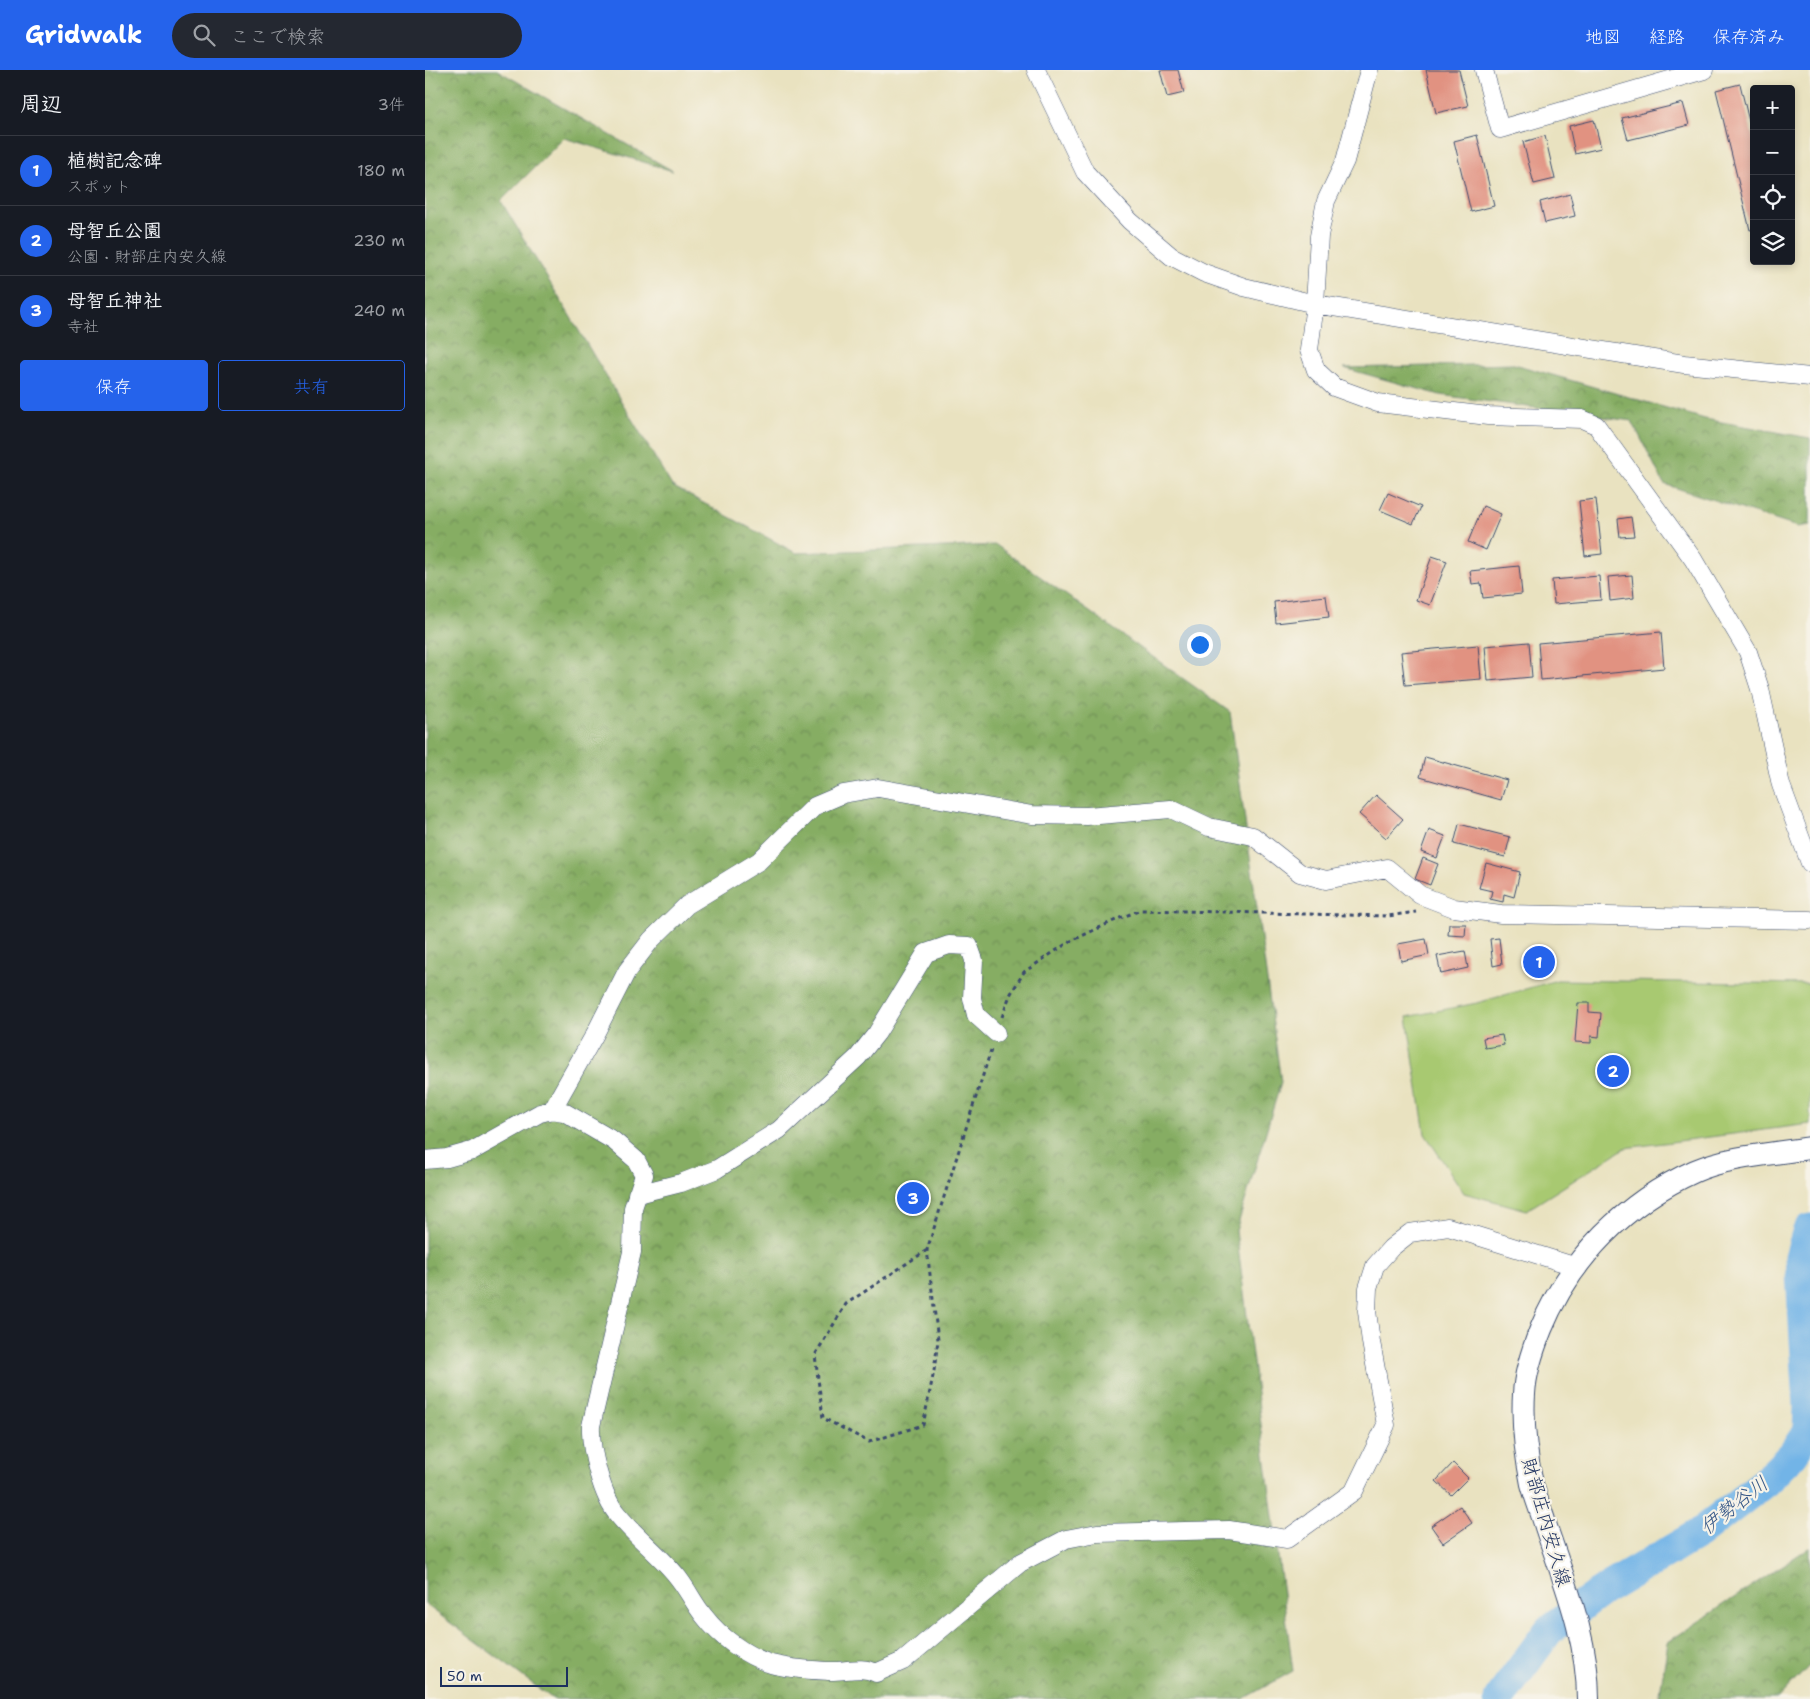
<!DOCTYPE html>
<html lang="ja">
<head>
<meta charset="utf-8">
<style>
  :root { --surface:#171b24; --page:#242831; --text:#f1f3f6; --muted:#9ea1a6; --line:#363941; --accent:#2563eb }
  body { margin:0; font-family:"Shantell Sans","Klee One",sans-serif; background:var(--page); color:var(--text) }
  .controls { position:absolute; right:15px; top:15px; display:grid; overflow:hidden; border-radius:5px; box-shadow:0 2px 8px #0003 }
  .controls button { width:45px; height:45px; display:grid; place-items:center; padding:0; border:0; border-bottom:1px solid var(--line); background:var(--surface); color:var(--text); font:25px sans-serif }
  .scale { position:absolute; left:15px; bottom:12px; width:128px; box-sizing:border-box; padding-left:5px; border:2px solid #1b2f5e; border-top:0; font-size:14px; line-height:18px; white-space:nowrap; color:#1b2f5e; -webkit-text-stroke:4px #f7f3e8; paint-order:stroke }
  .you { position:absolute; left:774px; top:574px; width:18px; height:18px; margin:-12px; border:4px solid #fff; border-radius:50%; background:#1a73e8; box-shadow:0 0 0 8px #1a73e833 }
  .badge { display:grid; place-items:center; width:32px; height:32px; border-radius:50%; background:var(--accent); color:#fff; font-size:16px; font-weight:700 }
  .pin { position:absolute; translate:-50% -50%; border:2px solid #fff; box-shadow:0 1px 5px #0006 }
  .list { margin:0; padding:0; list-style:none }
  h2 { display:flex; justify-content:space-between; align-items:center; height:65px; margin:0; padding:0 20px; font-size:21px }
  h2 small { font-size:16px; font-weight:400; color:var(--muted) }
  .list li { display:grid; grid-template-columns:32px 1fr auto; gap:15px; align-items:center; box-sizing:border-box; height:70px; padding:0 20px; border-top:1px solid var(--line) }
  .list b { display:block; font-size:19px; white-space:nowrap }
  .list p { margin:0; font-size:16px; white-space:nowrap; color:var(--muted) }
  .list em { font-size:16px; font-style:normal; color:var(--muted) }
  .actions { display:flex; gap:10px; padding:15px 20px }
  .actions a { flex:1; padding:11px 0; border:1px solid var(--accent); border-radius:5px; text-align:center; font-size:18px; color:var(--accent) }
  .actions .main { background:var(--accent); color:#fff }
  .icon { flex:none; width:28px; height:28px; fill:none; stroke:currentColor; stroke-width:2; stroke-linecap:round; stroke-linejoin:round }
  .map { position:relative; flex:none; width:1385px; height:1629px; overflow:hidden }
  header { display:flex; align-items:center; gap:30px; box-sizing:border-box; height:70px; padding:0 25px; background:var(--accent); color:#fff }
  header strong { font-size:24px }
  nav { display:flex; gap:28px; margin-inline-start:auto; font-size:18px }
  .search { width:350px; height:45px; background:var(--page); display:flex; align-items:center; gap:12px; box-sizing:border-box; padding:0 18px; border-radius:28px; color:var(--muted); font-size:19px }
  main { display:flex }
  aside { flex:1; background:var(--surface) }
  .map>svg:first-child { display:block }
  .green { fill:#a8c971; stroke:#627c68 }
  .forest { fill:url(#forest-crowns); stroke:#506e60 }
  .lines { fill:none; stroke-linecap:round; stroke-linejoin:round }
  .river { stroke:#72b4e7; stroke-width:31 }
  .building { fill:#e19281 }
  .minor-casing { stroke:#3a4a6d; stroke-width:19 }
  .major-casing { stroke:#3a4a6d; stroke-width:24 }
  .path { stroke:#3a4a6d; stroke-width:3; stroke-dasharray:4 4; stroke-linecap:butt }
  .minor { stroke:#fff; stroke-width:18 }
  .major { stroke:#fff; stroke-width:22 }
  .labels { text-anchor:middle; stroke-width:4.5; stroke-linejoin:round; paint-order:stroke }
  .street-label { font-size:19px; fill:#1b2f5e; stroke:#f7f3e8 }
  .water-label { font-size:20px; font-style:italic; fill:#355787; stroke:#f7f3e8 }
</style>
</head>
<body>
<header>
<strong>Gridwalk</strong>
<div class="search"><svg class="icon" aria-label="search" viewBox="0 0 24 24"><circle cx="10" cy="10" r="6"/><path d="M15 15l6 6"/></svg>ここで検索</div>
<nav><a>地図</a><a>経路</a><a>保存済み</a></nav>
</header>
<main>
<aside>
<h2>周辺<small>3件</small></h2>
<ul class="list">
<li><span class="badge">1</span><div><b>植樹記念碑</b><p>スポット</p></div><em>180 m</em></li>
<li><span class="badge">2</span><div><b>母智丘公園</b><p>公園 · 財部庄内安久線</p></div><em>230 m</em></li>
<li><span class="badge">3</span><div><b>母智丘神社</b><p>寺社</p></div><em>240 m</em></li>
</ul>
<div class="actions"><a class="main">保存</a><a>共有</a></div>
</aside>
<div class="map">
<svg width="1385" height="1629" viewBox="0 0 1385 1629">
  <defs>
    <pattern id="forest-crowns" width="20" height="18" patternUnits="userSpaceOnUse" patternTransform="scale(1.25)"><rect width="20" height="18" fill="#86ad63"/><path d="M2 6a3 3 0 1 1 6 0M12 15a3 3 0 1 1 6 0" fill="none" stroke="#6d8d55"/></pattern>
  </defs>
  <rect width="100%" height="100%" fill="#f7f3e8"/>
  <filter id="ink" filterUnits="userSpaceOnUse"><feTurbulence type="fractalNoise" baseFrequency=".02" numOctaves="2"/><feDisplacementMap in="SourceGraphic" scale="10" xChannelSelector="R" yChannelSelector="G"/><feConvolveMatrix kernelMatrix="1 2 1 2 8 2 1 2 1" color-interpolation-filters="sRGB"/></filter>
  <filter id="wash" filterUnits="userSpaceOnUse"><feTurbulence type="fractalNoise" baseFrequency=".0096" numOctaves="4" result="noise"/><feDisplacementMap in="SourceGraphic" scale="20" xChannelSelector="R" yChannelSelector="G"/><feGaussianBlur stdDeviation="1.12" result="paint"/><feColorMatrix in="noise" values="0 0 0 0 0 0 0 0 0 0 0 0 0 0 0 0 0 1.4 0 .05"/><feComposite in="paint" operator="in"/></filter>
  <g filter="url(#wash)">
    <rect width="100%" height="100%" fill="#e9e2c0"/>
    <path class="green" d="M 1132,910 L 1385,914 L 1385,1054 L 1200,1078 L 1102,1140 L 1039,1123 L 1000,1064 L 982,947 L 1052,933 Z"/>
    <path class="forest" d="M 0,0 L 72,0 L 248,101 L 139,68 L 76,131 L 247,416 L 371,483 L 571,475 L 805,642 L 856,1012 L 811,1161 L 868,1601 L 818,1629 L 128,1629 L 0,1534 Z
      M 1089,294 L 1280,349 L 1385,368 L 1385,455 L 1372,457 L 1239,414 L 1207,351 L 1015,325 L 919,298 Z
      M 1385,1477 L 1385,1595 L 1353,1629 L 1234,1629 L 1243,1572 Z"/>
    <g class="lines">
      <path class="river" d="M 1074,1629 L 1124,1560 L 1177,1521 L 1273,1464 L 1340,1412 L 1368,1384 L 1383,1361 L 1384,1336 L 1375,1187 L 1382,1163 L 1385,1159"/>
    </g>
    <g id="blocks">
      <path class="building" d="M 735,0 L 753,0 L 759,23 L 742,27 Z
        M 1001,0 L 1034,0 L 1043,36 L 1011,43 Z
        M 1315,14 L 1329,72 L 1329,159 L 1325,160 L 1291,20 Z
        M 1258,33 L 1264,55 L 1203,70 L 1197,48 Z
        M 1169,50 L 1176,78 L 1150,84 L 1144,56 Z
        M 1052,65 L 1069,136 L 1046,142 L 1029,71 Z
        M 1120,66 L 1130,109 L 1109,114 L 1098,72 Z
        M 1145,124 L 1150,146 L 1120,153 L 1115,132 Z
        M 963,423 L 996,437 L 988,454 L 955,440 Z
        M 1171,429 L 1177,484 L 1160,486 L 1154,431 Z
        M 1058,436 L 1076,444 L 1061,480 L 1043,472 Z
        M 1206,447 L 1209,466 L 1195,467 L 1193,449 Z
        M 1007,486 L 1022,491 L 1005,535 L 991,530 Z
        M 1094,496 L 1097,524 L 1058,528 L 1056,513 L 1047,514 L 1045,501 Z
        M 1207,505 L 1209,528 L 1185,531 L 1183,507 Z
        M 1174,506 L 1176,530 L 1129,534 L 1127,510 Z
        M 901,526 L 904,547 L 851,553 L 849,532 Z
        M 1236,562 L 1239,598 L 1116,610 L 1113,573 Z
        M 1104,572 L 1107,607 L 1063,611 L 1060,576 Z
        M 1053,575 L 1056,609 L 980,615 L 976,582 Z
        M 1000,687 L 1082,710 L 1076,730 L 995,707 Z
        M 951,725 L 978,749 L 961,768 L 934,744 Z
        M 1034,754 L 1085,767 L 1080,787 L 1029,774 Z
        M 1004,760 L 1020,766 L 1012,788 L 996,782 Z
        M 998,788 L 1013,794 L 1005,815 L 990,809 Z
        M 1061,793 L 1095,802 L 1089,827 L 1079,824 L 1078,832 L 1065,829 L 1067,821 L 1054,818 Z
        M 1024,854 L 1041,854 L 1040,866 L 1023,865 Z
        M 1074,868 L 1077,894 L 1068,896 L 1065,869 Z
        M 1001,869 L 1004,885 L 976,891 L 973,874 Z
        M 1040,881 L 1043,898 L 1016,904 L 1012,886 Z
        M 1153,933 L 1164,933 L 1164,942 L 1176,943 L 1174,967 L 1166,966 L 1166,973 L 1150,972 Z
        M 1077,965 L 1079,975 L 1060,978 L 1058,968 Z
        M 1028,1393 L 1043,1408 L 1026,1425 L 1011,1411 Z
        M 1035,1436 L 1047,1453 L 1018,1473 L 1006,1456 Z"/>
    </g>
  </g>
  <g filter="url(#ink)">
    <use href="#blocks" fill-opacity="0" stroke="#3a4a6d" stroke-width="1"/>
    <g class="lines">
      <g class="minor-casing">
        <path id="minor" d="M 611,0 L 660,102 L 705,151 L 746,186 L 779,203 L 819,217 L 890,234 L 1259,294 L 1385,307
          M 944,0 L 920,91 L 901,131 L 894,166 L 890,234 L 884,280 L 891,300 L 909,317 L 953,333 L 1063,346 L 1157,349 L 1171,355 L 1268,489 L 1323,582 L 1335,619 L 1356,715 L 1385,793
          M 1059,0 L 1075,59 L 1279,0
          M 127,1040 L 170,964 L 202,901 L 226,870 L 262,835 L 334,791 L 390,736 L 418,724 L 453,718 L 607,745 L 662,746 L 746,739 L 784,757 L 828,766 L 875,803 L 901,810 L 962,798 L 995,825 L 1029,838 L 1076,844 L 1385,850
          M 0,1090 L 22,1088 L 47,1081 L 115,1043 L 127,1040 L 139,1042 L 189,1071 L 211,1090 L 219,1105 L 208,1138 L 207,1182 L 166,1356 C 165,1379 177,1427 193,1445 C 211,1467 234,1484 251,1505 C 262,1518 269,1534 279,1546 C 295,1567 321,1586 346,1594 C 364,1599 385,1600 403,1601 C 419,1602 437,1595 451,1603 L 478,1591 L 595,1493 L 641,1469 L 672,1463 L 804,1460 L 862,1469 L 929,1421 L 961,1355 L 946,1272 L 942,1241 L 943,1218 L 950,1196 L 966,1178 L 985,1163 L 1023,1157 L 1149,1196
          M 212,1124 L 256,1113 L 292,1099 L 354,1060 L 433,987 L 452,963 L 501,883 L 524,875 L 544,876 L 549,890 L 547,928 L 551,945 L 571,963"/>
      </g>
      <g class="major-casing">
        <path id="major" d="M 1163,1629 C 1163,1569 1140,1514 1121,1457 C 1117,1443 1111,1429 1107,1414 C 1101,1385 1097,1355 1099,1324 C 1100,1302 1108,1279 1116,1259 C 1145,1188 1201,1132 1270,1101 C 1305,1086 1348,1084 1385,1078"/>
      </g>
      <path class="path" d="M 577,947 L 585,925 L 599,902 L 644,872 L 695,848 L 716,840 L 963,846 L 991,842
        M 502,1180 L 421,1234 L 390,1285 L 398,1348 L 444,1372 L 498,1355 L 509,1301 L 513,1270 L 502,1180 L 567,977"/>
      <use href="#minor" class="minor"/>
      <use href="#major" class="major"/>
    </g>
  </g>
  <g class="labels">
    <g class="street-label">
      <text transform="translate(1122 1452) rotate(74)" y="7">財部庄内安久線</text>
    </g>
    <g class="water-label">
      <text transform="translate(1309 1435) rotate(-38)" y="7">伊勢谷川</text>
    </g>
  </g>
</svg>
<div class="controls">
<button>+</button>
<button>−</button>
<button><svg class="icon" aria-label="locate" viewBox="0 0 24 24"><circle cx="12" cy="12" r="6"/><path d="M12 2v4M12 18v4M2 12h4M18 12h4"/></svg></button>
<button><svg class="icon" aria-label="layers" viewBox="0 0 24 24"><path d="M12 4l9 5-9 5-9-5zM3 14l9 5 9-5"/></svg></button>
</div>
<div class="scale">50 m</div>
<div class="you"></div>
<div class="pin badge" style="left:1114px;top:892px">1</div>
<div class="pin badge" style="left:1188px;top:1001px">2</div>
<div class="pin badge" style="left:488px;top:1128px">3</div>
</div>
</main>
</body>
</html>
